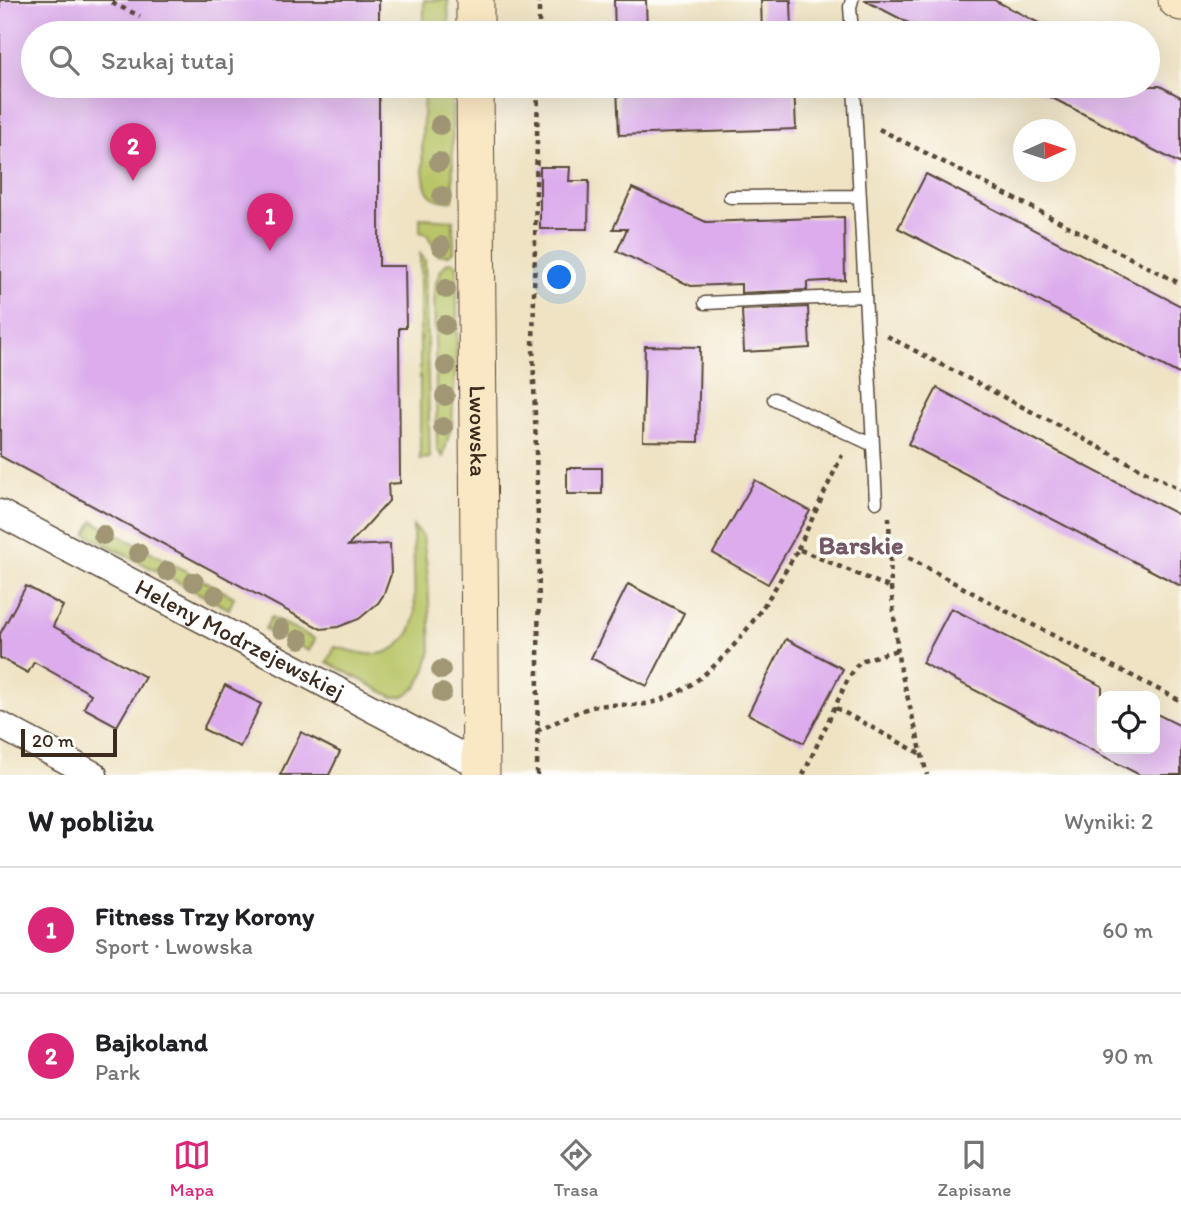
<!DOCTYPE html>
<html lang="pl">
<head>
<meta charset="utf-8">
<style>
  :root { --surface:#fff; --page:#f2f2f2; --text:#202124; --muted:#757577; --line:#e0e0e0; --accent:#db2777 }
  body { margin:0; font-family:Itim,sans-serif; background:var(--page); color:var(--text) }
  .controls { position:absolute; right:21px; bottom:21px; display:grid; overflow:hidden; border-radius:14px; box-shadow:0 7px 28px #0002 }
  .controls button { width:63px; height:63px; display:grid; place-items:center; padding:0; border:0; border-bottom:2px solid var(--line); background:var(--surface); color:var(--text); font:35px sans-serif }
  .compass { position:absolute; left:1013px; top:119px; width:63px; height:63px; border-radius:50%; background:var(--surface); box-shadow:0 7px 28px #0002; rotate:87deg }
  .scale { position:absolute; left:21px; bottom:18px; width:96px; box-sizing:border-box; padding-left:7px; border:4px solid #3b2a1e; border-top:0; font-size:19px; line-height:24px; white-space:nowrap; color:#3b2a1e; -webkit-text-stroke:5px #fdfcf7; paint-order:stroke }
  .you { position:absolute; left:560px; top:278px; width:24px; height:24px; margin:-18px; border:5px solid #fff; border-radius:50%; background:#1a73e8; box-shadow:0 0 0 10px #1a73e833 }
  .badge { display:grid; place-items:center; width:46px; height:46px; border-radius:50%; background:var(--accent); color:#fff; font-size:23px; font-weight:700 }
  .pin { position:absolute; translate:-50% -58px; filter:drop-shadow(0 2px 4px #0008) }
  .pin::after { content:''; position:absolute; top:37px; width:24px; height:21px; background:inherit; clip-path:polygon(0 0,100% 0,50% 100%) }
  .list { margin:0; padding:0; list-style:none }
  h2 { display:flex; justify-content:space-between; align-items:center; height:91px; margin:0; padding:0 28px; font-size:30px }
  h2 small { font-size:23px; font-weight:400; color:var(--muted) }
  .list li { display:grid; grid-template-columns:46px 1fr auto; gap:21px; align-items:center; box-sizing:border-box; height:126px; padding:0 28px; border-top:2px solid var(--line) }
  .list b { display:block; font-size:26px; white-space:nowrap }
  .list p { margin:0; font-size:23px; white-space:nowrap; color:var(--muted) }
  .list em { font-size:23px; font-style:normal; color:var(--muted) }
  .icon { flex:none; width:38px; height:38px; fill:none; stroke:currentColor; stroke-width:2; stroke-linecap:round; stroke-linejoin:round }
  .map { position:relative; flex:none; width:1181px; height:775px; overflow:hidden }
  .search { position:absolute; background:var(--surface); box-shadow:0 7px 28px #0002; left:21px; right:21px; top:21px; height:77px; display:flex; align-items:center; gap:18px; box-sizing:border-box; padding:0 24px; border-radius:38px; color:var(--muted); font-size:26px }
  .sheet { height:343px; background:var(--surface) }
  nav { display:flex; justify-content:space-around; align-items:center; box-sizing:border-box; height:98px; border-top:2px solid var(--line); background:var(--surface); font-size:19px; color:var(--muted) }
  nav a { display:grid; justify-items:center; gap:4px }
  nav .on { color:var(--accent) }
  .map>svg:first-child { display:block }
  .green { fill:#b9c567; stroke:#7a7842; stroke-width:2 }
  .building { fill:#dcacec }
  .lines { fill:none; stroke-linecap:round; stroke-linejoin:round }
  .lane-casing { stroke:#564637; stroke-width:15 }
  .street-casing { stroke:#564637; stroke-width:29 }
  .secondary-casing { stroke:#564637; stroke-width:39 }
  .path { stroke:#564637; stroke-width:4.5; stroke-dasharray:5 5; stroke-linecap:butt }
  .lane { stroke:#fff; stroke-width:12 }
  .street { stroke:#fff; stroke-width:26 }
  .secondary { stroke:#fae7c3; stroke-width:37 }
  .tree { fill:#a19775 }
  .labels { text-anchor:middle; stroke-width:7; stroke-linejoin:round; paint-order:stroke }
  .street-label { font-size:24px; fill:#3b2a1e; stroke:#fdfcf7 }
  .neighbourhood-label { font-size:26px; font-weight:bold; fill:#735866; stroke:#fdfcf7 }
</style>
</head>
<body>
<div class="map">
<svg width="1181" height="775" viewBox="0 0 1181 775">
  <rect width="100%" height="100%" fill="#fdfcf7"/>
  <filter id="ink" filterUnits="userSpaceOnUse"><feTurbulence type="fractalNoise" baseFrequency=".0143" numOctaves="2"/><feDisplacementMap in="SourceGraphic" scale="14" xChannelSelector="R" yChannelSelector="G"/><feConvolveMatrix kernelMatrix="1 2 1 2 8 2 1 2 1" color-interpolation-filters="sRGB"/></filter>
  <filter id="wash" filterUnits="userSpaceOnUse"><feTurbulence type="fractalNoise" baseFrequency=".00686" numOctaves="4" result="noise"/><feDisplacementMap in="SourceGraphic" scale="28" xChannelSelector="R" yChannelSelector="G"/><feGaussianBlur stdDeviation="1.57" result="paint"/><feColorMatrix in="noise" values="0 0 0 0 0 0 0 0 0 0 0 0 0 0 0 0 0 1.4 0 .05"/><feComposite in="paint" operator="in"/></filter>
  <g filter="url(#wash)">
    <rect width="100%" height="100%" fill="#efe3c4"/>
    <path class="green" d="M 424,0 L 448,0 L 449,33 L 424,33 Z
      M 424,86 L 452,86 L 453,201 C 445,201 433,200 428,192 C 418,176 424,108 424,86 Z
      M 420,218 L 453,220 L 454,251 L 449,255 L 438,255 L 427,234 L 420,232 Z
      M 420,254 L 425,260 L 430,458 L 420,459 Z
      M 448,262 L 455,263 L 457,266 L 457,344 L 452,424 L 443,457 L 437,449 L 434,287 L 441,270 Z
      M 93,521 L 234,597 L 229,609 L 86,534 Z
      M 413,526 L 423,536 L 428,576 L 431,651 L 426,669 L 417,687 L 404,696 L 393,697 L 327,662 L 335,647 C 346,649 357,653 367,654 C 391,657 411,640 415,617 Z
      M 271,617 L 315,639 L 309,651 L 265,629 Z"/>
    <g id="blocks">
      <path class="building" d="M 0,0 L 379,0 L 379,33 L 33,33 L 33,86 L 379,86 L 379,266 L 405,266 L 406,328 L 399,328 L 400,483 L 388,484 L 389,501 L 348,546 L 390,544 L 391,574 L 384,594 L 378,603 L 359,619 L 338,627 L 321,629 L 0,456 Z
        M 614,0 L 646,0 L 647,33 L 615,33 Z
        M 761,0 L 791,0 L 792,33 L 762,33 Z
        M 864,0 L 994,0 L 1058,33 L 928,33 Z
        M 617,86 L 794,86 L 796,129 L 619,135 Z
        M 1029,86 L 1160,86 L 1181,97 L 1181,164 Z
        M 540,167 L 570,167 L 569,181 L 589,181 L 588,229 L 540,229 Z
        M 926,174 L 1181,306 L 1181,375 L 898,228 Z
        M 632,188 L 706,222 L 844,217 L 845,280 L 807,282 L 807,290 L 741,293 L 741,284 L 691,286 L 617,251 L 627,229 L 613,229 Z
        M 808,307 L 810,348 L 744,352 L 742,310 Z
        M 645,346 L 700,347 L 698,442 L 643,441 Z
        M 937,388 L 1181,516 L 1181,586 L 908,444 Z
        M 567,468 L 602,468 L 602,494 L 567,494 Z
        M 755,480 L 810,511 L 768,584 L 713,553 Z
        M 628,584 L 684,613 L 647,686 L 591,658 Z
        M 26,586 L 63,606 L 53,626 L 145,677 L 117,726 L 84,708 L 91,694 L 34,662 L 28,673 L 0,658 L 0,634 Z
        M 951,608 L 1102,686 L 1102,749 L 1155,749 L 1155,713 L 1181,726 L 1181,775 L 1140,775 L 922,663 Z
        M 786,639 L 843,669 L 804,743 L 748,714 Z
        M 225,685 L 261,704 L 240,747 L 203,729 Z
        M 301,732 L 340,752 L 329,775 L 280,775 Z"/>
    </g>
  </g>
  <g filter="url(#ink)">
    <use href="#blocks" fill-opacity="0" stroke="#564637" stroke-width="2"/>
    <g class="lines">
      <g class="lane-casing">
        <path id="lane" d="M 852,33 L 850,7 L 852,0
          M 854,86 L 876,502
          M 730,197 L 860,196
          M 705,303 L 865,296
          M 774,399 L 873,445"/>
      </g>
      <g class="street-casing">
        <g id="street">
          <path id="s1" d="M 0,513 L 481,766"/>
          <path d="M 0,725 L 94,775"/>
        </g>
      </g>
      <g class="secondary-casing">
        <g id="secondary">
          <path d="M 475,0 L 475,33"/>
          <path d="M 1177,0 L 1181,2"/>
          <path id="s2" d="M 475,86 L 481,775"/>
        </g>
      </g>
      <path class="path" d="M 112,3 L 140,16
        M 539,33 L 539,0
        M 508,90 L 538,89
        M 879,129 L 1181,284
        M 887,336 L 1181,490
        M 889,517 L 891,588 L 899,663 L 927,775
        M 891,548 L 1002,609 L 1181,701
        M 798,549 L 842,455
        M 836,708 L 921,754
        M 537,731 C 556,723 577,710 597,706 C 614,703 633,707 650,703 C 717,687 766,606 798,549 L 891,588
        M 537,775 L 539,555 L 533,347 L 538,86
        M 803,775 L 848,679 L 860,661 L 897,650"/>
      <use href="#lane" class="lane"/>
      <use href="#street" class="street"/>
      <use href="#secondary" class="secondary"/>
    </g>
    <g class="tree">
      <circle cx="440" cy="125" r="10"/>
      <circle cx="439" cy="162" r="10"/>
      <circle cx="442" cy="196" r="10"/>
      <circle cx="441" cy="246" r="10"/>
      <circle cx="446" cy="289" r="10"/>
      <circle cx="445" cy="325" r="10"/>
      <circle cx="446" cy="366" r="10"/>
      <circle cx="445" cy="396" r="10"/>
      <circle cx="443" cy="427" r="10"/>
      <circle cx="103" cy="535" r="10"/>
      <circle cx="138" cy="553" r="10"/>
      <circle cx="167" cy="571" r="10"/>
      <circle cx="194" cy="582" r="10"/>
      <circle cx="215" cy="595" r="10"/>
      <circle cx="281" cy="629" r="10"/>
      <circle cx="300" cy="639" r="10"/>
      <circle cx="441" cy="670" r="10"/>
      <circle cx="442" cy="693" r="10"/>
    </g>
  </g>
  <g class="labels">
    <g class="street-label">
      <text dy="8" stroke="none"><textPath href="#s2" startOffset="345">Lwowska</textPath></text>
      <text dy="8" stroke="none"><textPath href="#s1" startOffset="271">Heleny Modrzejewskiej</textPath></text>
    </g>
    <g class="neighbourhood-label">
      <text x="861" y="554">Barskie</text>
    </g>
  </g>
</svg>
<div class="controls">
<button><svg class="icon" aria-label="locate" viewBox="0 0 24 24"><circle cx="12" cy="12" r="6"/><path d="M12 2v4M12 18v4M2 12h4M18 12h4"/></svg></button>
</div>
<svg class="compass" viewBox="-18 -18 36 36"><path d="M0-13l5 13h-10z" fill="#e53935"/><path d="M0 13l5-13h-10z" fill="#757577"/></svg>
<div class="scale">20 m</div>
<div class="you"></div>
<div class="pin badge" style="left:270px;top:251px">1</div>
<div class="pin badge" style="left:133px;top:181px">2</div>
<div class="search"><svg class="icon" aria-label="search" viewBox="0 0 24 24"><circle cx="10" cy="10" r="6"/><path d="M15 15l6 6"/></svg>Szukaj tutaj</div>
</div>
<section class="sheet">
<h2>W pobliżu<small>Wyniki: 2</small></h2>
<ul class="list">
<li><span class="badge">1</span><div><b>Fitness Trzy Korony</b><p>Sport · Lwowska</p></div><em>60 m</em></li>
<li><span class="badge">2</span><div><b>Bajkoland</b><p>Park</p></div><em>90 m</em></li>
</ul>
</section>
<nav>
<a class="on"><svg class="icon" aria-label="map" viewBox="0 0 24 24"><path d="M3 6l6-2 6 2 6-2v14l-6 2-6-2-6 2zM9 4v14M15 6v14"/></svg>Mapa</a>
<a><svg class="icon" aria-label="directions" viewBox="0 0 24 24"><path d="M12 3l9 9-9 9-9-9zM9 14v-3h6M13 9l2 2-2 2"/></svg>Trasa</a>
<a><svg class="icon" aria-label="saved" viewBox="0 0 24 24"><path d="M7 4h10v16l-5-4-5 4z"/></svg>Zapisane</a>
</nav>
</body>
</html>
